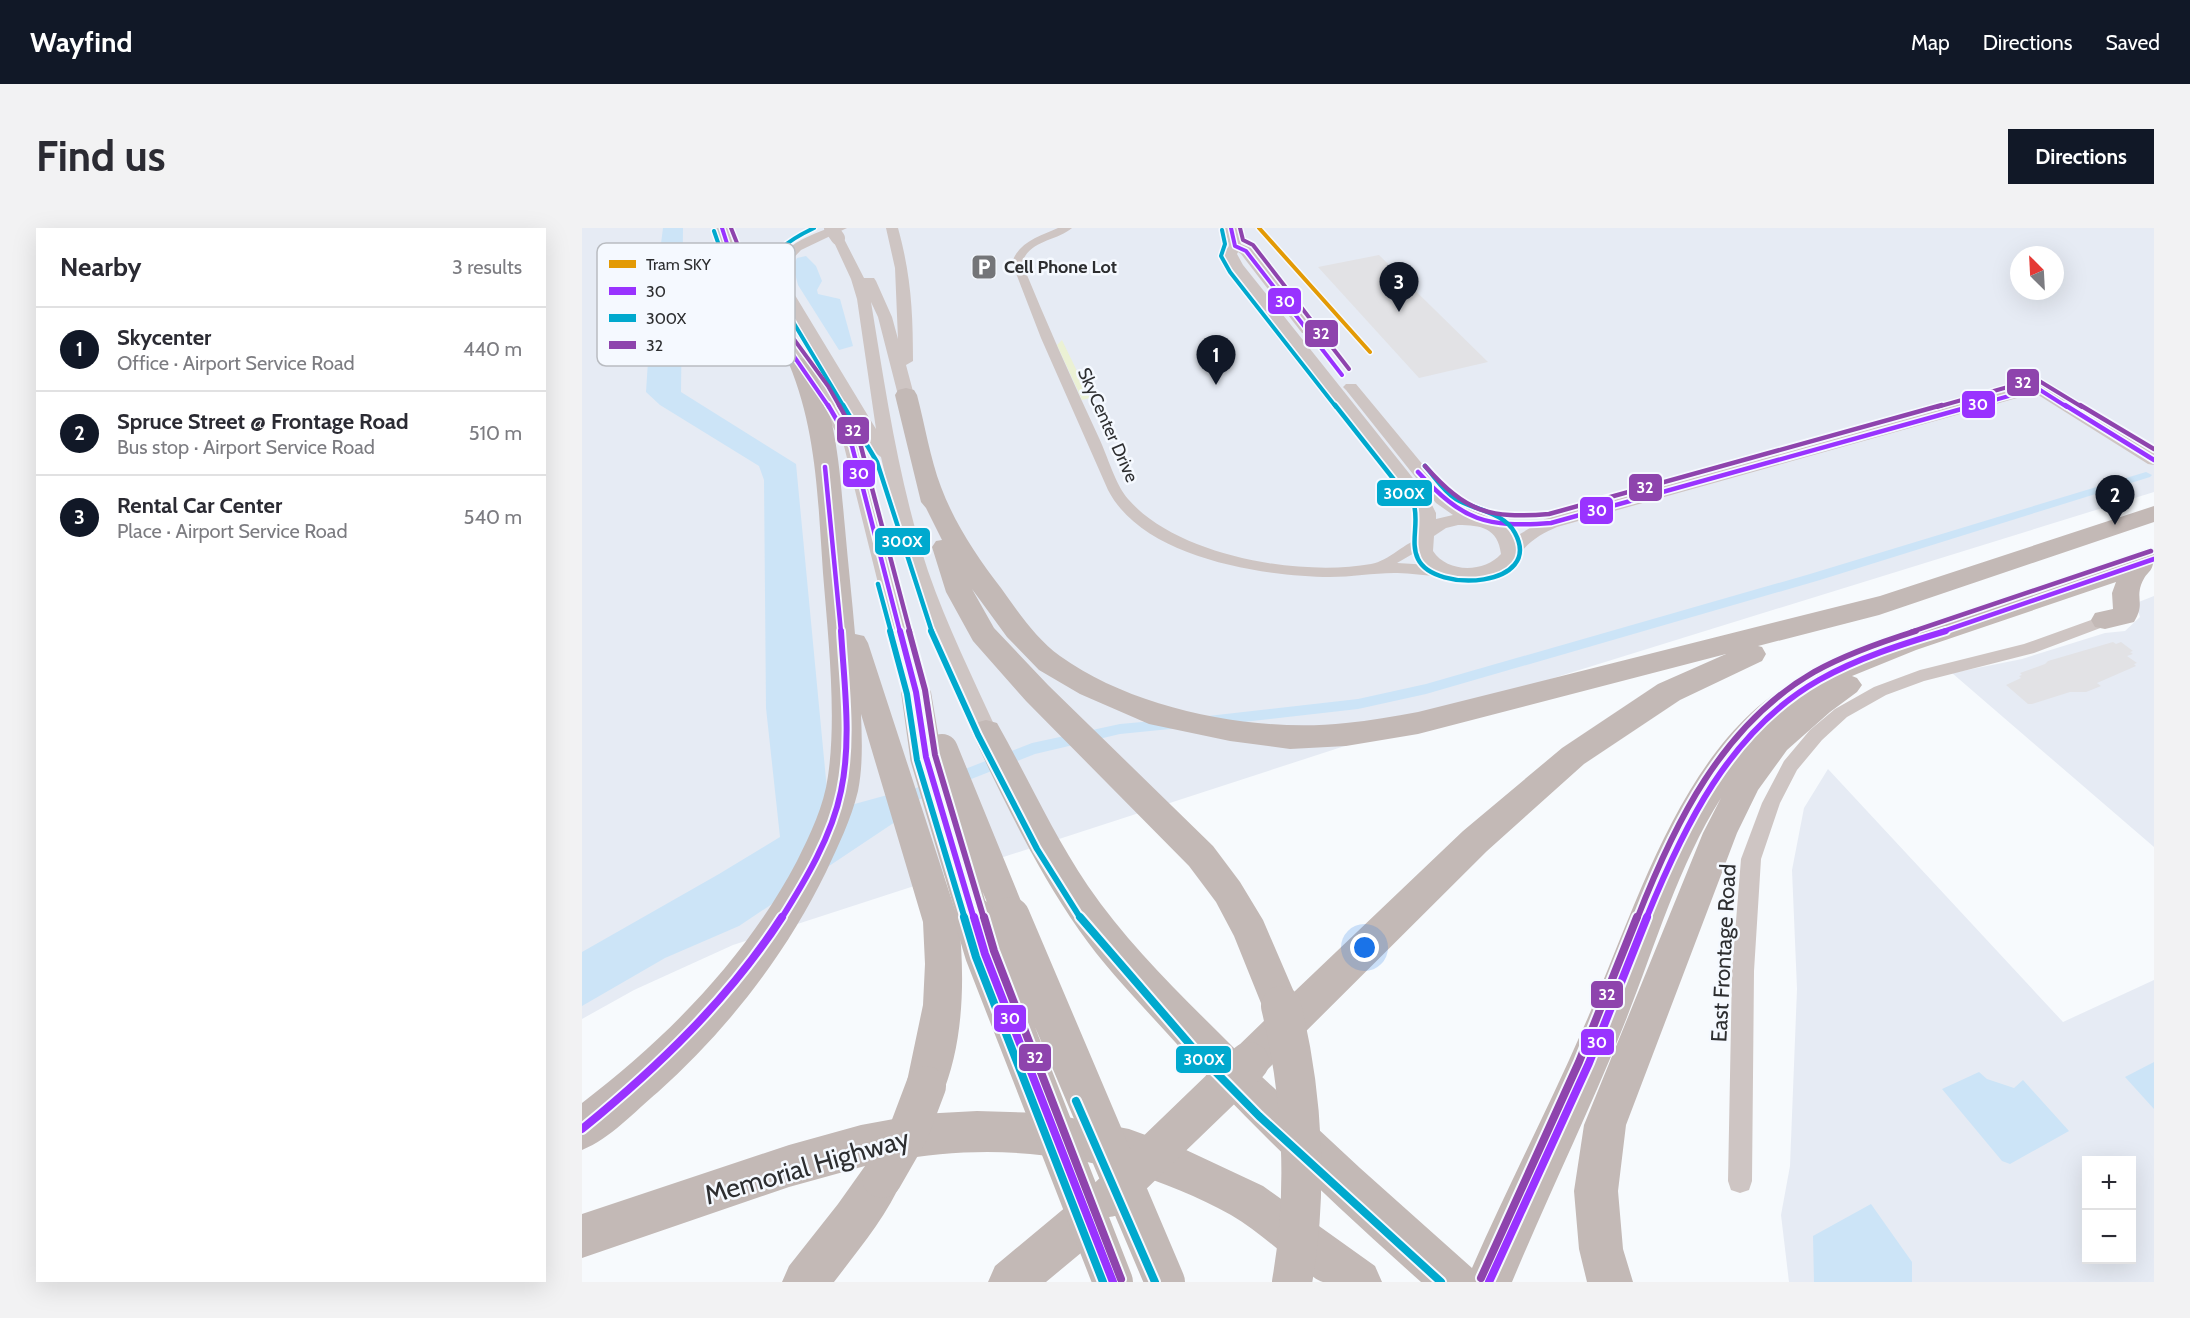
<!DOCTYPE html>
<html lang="en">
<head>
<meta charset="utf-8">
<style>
  :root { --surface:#fff; --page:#f2f2f3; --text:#2b2b33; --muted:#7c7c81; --line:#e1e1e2; --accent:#111827 }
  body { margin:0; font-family:Cabin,sans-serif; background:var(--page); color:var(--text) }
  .controls { position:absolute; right:18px; bottom:18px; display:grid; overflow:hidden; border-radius:0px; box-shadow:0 6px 24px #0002 }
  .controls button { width:54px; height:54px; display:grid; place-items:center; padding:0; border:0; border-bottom:2px solid var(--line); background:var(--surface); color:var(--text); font:30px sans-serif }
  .compass { position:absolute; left:1428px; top:18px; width:54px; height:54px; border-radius:50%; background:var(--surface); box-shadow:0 6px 24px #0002; rotate:336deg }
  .you { position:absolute; left:783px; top:720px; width:21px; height:21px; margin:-15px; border:4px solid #fff; border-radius:50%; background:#1a73e8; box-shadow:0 0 0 9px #1a73e833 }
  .badge { display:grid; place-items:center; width:39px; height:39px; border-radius:50%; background:var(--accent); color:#fff; font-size:20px; font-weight:700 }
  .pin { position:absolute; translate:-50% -50px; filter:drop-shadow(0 2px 3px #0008) }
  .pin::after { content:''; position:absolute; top:32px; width:21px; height:18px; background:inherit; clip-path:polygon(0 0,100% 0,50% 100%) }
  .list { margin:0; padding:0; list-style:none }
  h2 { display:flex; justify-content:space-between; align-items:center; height:78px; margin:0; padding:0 24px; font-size:26px }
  h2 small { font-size:20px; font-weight:400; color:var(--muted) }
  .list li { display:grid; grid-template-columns:39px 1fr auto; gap:18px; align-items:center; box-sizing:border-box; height:84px; padding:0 24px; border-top:2px solid var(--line) }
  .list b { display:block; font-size:22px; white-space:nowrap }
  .list p { margin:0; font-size:20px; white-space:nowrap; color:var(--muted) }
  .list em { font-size:20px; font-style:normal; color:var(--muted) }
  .map { position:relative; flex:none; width:1572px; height:1054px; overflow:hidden; border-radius:0px }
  header { display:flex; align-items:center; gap:36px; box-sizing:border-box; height:84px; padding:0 30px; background:var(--accent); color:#fff }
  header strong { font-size:28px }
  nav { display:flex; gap:33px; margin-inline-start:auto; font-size:21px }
  .intro { display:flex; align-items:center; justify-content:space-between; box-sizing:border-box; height:144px; padding:0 36px }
  h1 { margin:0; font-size:42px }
  .button { padding:15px 27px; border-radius:0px; background:var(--accent); color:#fff; font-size:21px; font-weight:700 }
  main { display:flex; gap:36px; padding:0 36px }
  aside { flex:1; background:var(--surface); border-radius:0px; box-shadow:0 6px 24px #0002 }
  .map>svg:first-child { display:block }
  .built { fill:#e6ebf4; fill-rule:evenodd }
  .green { fill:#ebf1d4 }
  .water { fill:#cce4f7 }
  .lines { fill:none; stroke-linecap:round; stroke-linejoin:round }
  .canal { fill:#cce4f7; fill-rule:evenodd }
  .building { fill:#e2e2e5 }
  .minor { fill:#cec5c3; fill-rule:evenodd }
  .tertiary { fill:#cec5c3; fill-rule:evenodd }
  .motorway { fill:#c3b9b6; fill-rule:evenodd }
  .tertiary-bridge { stroke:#cec5c3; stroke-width:14 }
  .motorway-bridge-far1 { stroke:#c3b9b6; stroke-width:32 }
  .motorway-bridge { stroke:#c3b9b6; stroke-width:40 }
  .bus-1-far3-casing { stroke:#f5f9ff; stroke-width:7 }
  .bus-1-far2-casing { stroke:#f5f9ff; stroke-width:8 }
  .bus-1-far1-casing { stroke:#f5f9ff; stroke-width:10 }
  .bus-1-casing { stroke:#f5f9ff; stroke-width:12 }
  .bus-2-far3-casing { stroke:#f5f9ff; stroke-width:7 }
  .bus-2-far2-casing { stroke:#f5f9ff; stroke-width:8 }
  .bus-2-far1-casing { stroke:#f5f9ff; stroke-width:10 }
  .bus-2-casing { stroke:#f5f9ff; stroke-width:12 }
  .bus-3-far3-casing { stroke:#f5f9ff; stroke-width:7 }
  .bus-3-far2-casing { stroke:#f5f9ff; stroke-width:8 }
  .bus-3-far1-casing { stroke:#f5f9ff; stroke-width:10 }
  .bus-3-casing { stroke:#f5f9ff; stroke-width:12 }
  .bus-1-far3 { stroke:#93f; stroke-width:4 }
  .bus-1-far2 { stroke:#93f; stroke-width:4.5 }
  .bus-1-far1 { stroke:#93f; stroke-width:6 }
  .bus-1 { stroke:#93f; stroke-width:8 }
  .bus-2-far3 { stroke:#00a9ce; stroke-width:4 }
  .bus-2-far2 { stroke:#00a9ce; stroke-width:4.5 }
  .bus-2-far1 { stroke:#00a9ce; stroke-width:6 }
  .bus-2 { stroke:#00a9ce; stroke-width:8 }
  .bus-3-far3 { stroke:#8e44ad; stroke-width:4 }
  .bus-3-far2 { stroke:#8e44ad; stroke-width:4.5 }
  .bus-3-far1 { stroke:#8e44ad; stroke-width:6 }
  .bus-3 { stroke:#8e44ad; stroke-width:8 }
  .tram-1-casing { stroke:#f5f9ff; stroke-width:7 }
  .tram-1 { stroke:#e39a05; stroke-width:4 }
  .labels { text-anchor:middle; stroke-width:5; stroke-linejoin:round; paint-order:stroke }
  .far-poi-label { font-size:18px; font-weight:bold; fill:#2d2e30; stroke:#f5f9ff; text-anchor:start }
  .far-street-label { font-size:18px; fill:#2d2e30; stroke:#f5f9ff }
  .street-label { font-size:22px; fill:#2d2e30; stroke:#f5f9ff }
  .near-street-label { font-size:27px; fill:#2d2e30; stroke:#f5f9ff }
  .key { fill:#f5f9ff; stroke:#b9bcc1; stroke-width:1.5 }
  .key-label { font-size:16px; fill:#2d2e30 }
  .line-badge { stroke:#f5f9ff; stroke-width:2 }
  .badge-label { font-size:16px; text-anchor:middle; font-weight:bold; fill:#fff }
</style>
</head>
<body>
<header>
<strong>Wayfind</strong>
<nav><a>Map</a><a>Directions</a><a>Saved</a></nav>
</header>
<div class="intro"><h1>Find us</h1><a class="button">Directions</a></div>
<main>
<aside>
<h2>Nearby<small>3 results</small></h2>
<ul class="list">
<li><span class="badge">1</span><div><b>Skycenter</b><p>Office · Airport Service Road</p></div><em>440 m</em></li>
<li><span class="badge">2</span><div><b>Spruce Street @ Frontage Road</b><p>Bus stop · Airport Service Road</p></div><em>510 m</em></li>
<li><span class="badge">3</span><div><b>Rental Car Center</b><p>Place · Airport Service Road</p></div><em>540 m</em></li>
</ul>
</aside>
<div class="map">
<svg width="1572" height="1054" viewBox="0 0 1572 1054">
  <rect width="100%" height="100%" fill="#f7fafd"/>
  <path class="built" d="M 0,0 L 1572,0 L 1572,264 L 978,448 L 151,717 L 52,762 L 0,791 ZM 1437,27 L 1473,27 L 1473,63 L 1437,63 Z
    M 1572,368 L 1572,619 L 1370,445 L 1440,431 L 1523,405 L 1543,403 L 1558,389 L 1554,375 Z
    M 1246,541 L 1481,794 L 1572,752 L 1572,1054 L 1207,1054 L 1199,987 L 1208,938 L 1215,761 L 1210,642 L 1222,580 ZM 1504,932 L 1550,932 L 1550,1032 L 1504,1032 Z"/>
  <path class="green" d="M 480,112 L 508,170 L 500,172 L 497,165 L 475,117 Z"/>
  <path class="water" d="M 81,0 L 101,0 L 99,164 L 214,236 L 247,583 L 320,563 L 316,592 L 157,698 L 83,730 L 0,778 L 0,724 L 137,646 L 198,609 L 184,480 L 182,252 L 177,238 L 78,177 L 64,164 L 68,102 Z
    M 224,28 L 234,38 L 240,53 L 235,62 L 236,66 L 258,71 L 271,118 L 257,122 L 216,57 L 211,38 L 215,30 Z
    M 1572,834 L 1572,881 L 1543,849 Z
    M 1397,844 L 1405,851 L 1432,860 L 1441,852 L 1487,903 L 1428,936 L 1420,933 L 1360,861 Z
    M 1289,976 L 1330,1034 L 1330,1054 L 1232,1054 L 1231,1008 Z"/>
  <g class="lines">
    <path class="canal" d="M 1564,244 L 1570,247 L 1568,249 L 1238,352 L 844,466 L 776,481 L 626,498 L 619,493 L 626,488 L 776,471 L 844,456 L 1228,346 Z
      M 593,491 L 600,496 L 598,500 L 538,506 L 453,526 L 323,577 L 311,577 L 309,573 L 311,569 L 450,515 L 538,496 Z"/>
  </g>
  <path class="building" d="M 797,27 L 906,134 L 837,150 L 736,39 Z
    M 1531,414 L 1534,416 L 1539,414 L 1551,423 L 1548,424 L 1551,426 L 1545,428 L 1555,435 L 1552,436 L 1554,438 L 1515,455 L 1519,458 L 1504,464 L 1488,464 L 1450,476 L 1446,476 L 1424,457 L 1439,450 L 1437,448 L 1440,447 L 1438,445 L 1463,436 L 1466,433 Z"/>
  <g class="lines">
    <path class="minor" d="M 476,0 L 490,0 C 475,13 447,12 440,35 C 464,94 490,152 517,210 C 526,229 533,256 546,271 C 595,328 718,349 789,336 C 807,333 823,314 841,309 L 846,311 L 848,314 L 846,317 L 815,335 L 866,338 L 871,340 L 874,343 L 871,346 C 856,351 829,344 812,345 C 791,345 769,349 748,349 C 679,348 561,330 526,262 L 459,110 L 430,35 C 436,14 458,8 476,0 Z
      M 1523,387 L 1529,388 L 1531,392 L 1529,396 L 1452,425 L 1342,453 L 1304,467 L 1265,489 L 1240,512 L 1215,542 L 1198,575 L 1179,631 L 1172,743 L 1170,953 L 1167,962 L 1158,965 L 1149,962 L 1146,953 L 1150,743 L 1159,631 L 1180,575 L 1202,533 L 1228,502 L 1253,481 L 1292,459 L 1338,442 L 1442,416 Z"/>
    <path class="tertiary" d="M 134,0 L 146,0 L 156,31 L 170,59 L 246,163 L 278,218 L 345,464 L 342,469 L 334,472 L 326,469 L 323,464 L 262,218 L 231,165 L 176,89 L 157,59 L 143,31 Z
      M 247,0 L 265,0 L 219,22 L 201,41 L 202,49 L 294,201 L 275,71 L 269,51 L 250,10 L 252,7 L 260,7 L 282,50 L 292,50 L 294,53 L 310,89 L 316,111 L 313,40 L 304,0 L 316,0 C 329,47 331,84 331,133 L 324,137 L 332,167 L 330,170 L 318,170 L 316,167 L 296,89 L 289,74 C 304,165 317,256 346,343 C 365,398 391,450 415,503 L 412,509 L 404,511 L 396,509 L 358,424 L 334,363 L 318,310 L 299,229 L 292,224 L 188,49 L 187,41 C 202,19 222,9 247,0 Z
      M 643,0 L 655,0 L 659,16 L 669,20 L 730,99 L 732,102 L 730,105 L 720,105 L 659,26 L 656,24 L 655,26 L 661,37 L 846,269 L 854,285 L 854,291 L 871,287 L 854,275 L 764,162 L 761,159 L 764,156 L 774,156 L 866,267 L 877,276 L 922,296 L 933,309 L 963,291 L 1455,155 L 1572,225 L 1572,237 L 1566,236 L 1453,165 L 975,299 C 963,304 950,311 941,322 C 936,328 933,335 927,340 C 909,353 885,354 865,348 C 851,345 838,337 833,323 C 828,309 840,294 832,274 L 648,38 L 641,26 L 647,18 ZM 876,297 C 899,297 916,300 919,326 C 902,345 865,345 851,323 L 852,308 L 864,300 Z"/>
    <path class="motorway" d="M 218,130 L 225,132 C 255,175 258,249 263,300 C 266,335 270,370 273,406 L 282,408 L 286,415 L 377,694 C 383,752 382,817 358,872 L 344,877 L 330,872 L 324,858 L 341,777 L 343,736 L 341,694 L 279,486 C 280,512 281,538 276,563 C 269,592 256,618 244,644 C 203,728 145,802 76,864 C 52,884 29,910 0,922 L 0,875 C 86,809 164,730 215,633 C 228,607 242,578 246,548 C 255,488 246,407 241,345 C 236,274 235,203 207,136 L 211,132 Z
      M 324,160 L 332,162 L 335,167 C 343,197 348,230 359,259 C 373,296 395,329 419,360 C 436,384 454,411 478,428 C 553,482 674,505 764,495 C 788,493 812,488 836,484 L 1298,368 L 1572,278 L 1572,294 L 1297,387 L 1176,418 L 1180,419 L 1184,426 L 1180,433 L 1098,472 L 1002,536 L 905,623 L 679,848 L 778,940 L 890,1040 C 925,960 965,883 1000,803 C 1046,701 1085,563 1169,485 C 1239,421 1339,402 1426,373 C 1474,357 1523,336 1572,323 C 1572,348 1566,339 1559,357 C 1554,372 1563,376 1552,394 L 1523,401 L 1513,399 L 1509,392 L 1513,385 L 1531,381 L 1530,365 L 1534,354 L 1334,422 L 1270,448 L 1275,450 L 1280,457 L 1275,464 L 1248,484 L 1205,522 L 1176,562 L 1155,605 L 1044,897 L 1036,963 L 1041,1021 L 1051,1054 L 1005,1054 L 997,1021 L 992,963 L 1002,897 L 1121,605 L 1139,570 C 1094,641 1071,726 1039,804 C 1005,888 965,970 930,1054 L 839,1054 C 749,974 663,892 583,803 C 553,770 522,738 497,702 C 454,640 421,571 389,503 L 393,495 L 404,492 L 415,495 C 446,550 471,606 506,658 C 547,718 602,770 653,821 L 685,790 L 652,708 L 634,674 L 607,638 L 444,473 L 391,413 L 364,364 L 350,319 L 354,313 L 360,312 L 344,280 L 339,274 L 313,167 L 316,162 ZM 390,361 L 425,409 L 457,442 L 498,466 L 567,496 L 648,513 L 708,521 L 764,518 L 836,506 L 1144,426 L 1076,456 L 980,520 L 881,603 L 712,764 L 681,692 L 658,654 L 631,618 L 466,457 L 412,400 Z
      M 334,453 L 345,456 L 349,464 L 360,529 L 355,537 L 344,541 L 333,537 L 328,529 L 319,464 L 323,456 Z
      M 395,883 L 464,885 L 547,901 L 602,921 L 681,958 L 793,1038 L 800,1054 C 783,1054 757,1054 741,1054 C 733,1052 725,1043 718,1039 C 696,1022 673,1001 649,987 C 547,930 426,911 311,933 L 315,935 L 321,950 C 305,988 277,1021 252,1054 L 200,1054 L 207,1038 L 256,976 L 283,938 L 207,959 L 0,1030 L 0,986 L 207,917 L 279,897 L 339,886 Z
      M 501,972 L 517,978 L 523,994 L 517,1010 L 464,1054 L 406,1054 L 413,1038 L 485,978 Z"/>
    <path class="tertiary-bridge" d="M 249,0 L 256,10"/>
    <path class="motorway-bridge-far1" d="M 360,522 L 429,691
      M 344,529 L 392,691"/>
    <path class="motorway-bridge" d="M 392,689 L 403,726 L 531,1054
      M 428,689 L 583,1054
      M 699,778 C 721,867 726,964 710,1054
      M 300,950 L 327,903 L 344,858
      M 527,969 L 667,834"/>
    <g class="bus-1-far3-casing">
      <path id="bus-1-far3" d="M 140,0 L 150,31 L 164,59 L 247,179
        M 649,0 L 653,18 L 664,23 L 760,147
        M 1388,179 L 1455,160 L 1485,179"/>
    </g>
    <g class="bus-1-far2-casing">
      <path id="bus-1-far2" d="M 246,177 L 270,218 L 318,404
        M 1483,177 L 1572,232
        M 243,239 L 259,404
        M 836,244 C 881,293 904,300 969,295 L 1394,177
        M 1359,404 L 1572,331"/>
    </g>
    <g class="bus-1-far1-casing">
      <path id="bus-1-far1" d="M 318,403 L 334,464 L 344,529 L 392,691
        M 199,691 C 223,653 250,608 259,563 C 270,511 262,455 259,403
        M 1064,691 C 1101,600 1147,503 1237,452 C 1276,430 1320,416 1364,403"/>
    </g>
    <g class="bus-1-casing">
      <path id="bus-1" d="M 392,689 L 403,726 L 531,1054
        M 0,901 C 76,839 146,772 200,689
        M 907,1054 L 1007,835 L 1065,689"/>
    </g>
    <g class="bus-2-far3-casing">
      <path id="bus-2-far3" d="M 232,0 C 209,11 186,24 186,52 L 262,179
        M 640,2 L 643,16 L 639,28 L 648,44 L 754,179
        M 132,3 L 148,49 L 188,112"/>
    </g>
    <g class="bus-2-far2-casing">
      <path id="bus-2-far2" d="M 261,177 L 295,234 L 350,404
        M 753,177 L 832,277 C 837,295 828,315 836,331 C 853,366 962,359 933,305 C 922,284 892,282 874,271 C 861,263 853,249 843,238
        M 296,356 L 309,404"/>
    </g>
    <g class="bus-2-far1-casing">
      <path id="bus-2-far1" d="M 308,403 L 325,466 L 335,532 L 383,691
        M 349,403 L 396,507 L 455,621 L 499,691"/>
    </g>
    <g class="bus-2-casing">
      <path id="bus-2" d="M 382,689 L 394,729 L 521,1054
        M 498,689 L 617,827 L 677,888 L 859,1054
        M 494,873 L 573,1054"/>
    </g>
    <g class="bus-3-far3-casing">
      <path id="bus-3-far3" d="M 149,0 L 171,55 L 246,158 L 258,179
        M 658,0 L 661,12 L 671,17 L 767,141
        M 1355,179 L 1454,151 L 1500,179"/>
    </g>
    <g class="bus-3-far2-casing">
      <path id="bus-3-far2" d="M 257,177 L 278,215 L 328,404
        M 1498,177 L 1572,221
        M 843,238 C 884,284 906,291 967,286 L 1360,177
        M 1329,404 L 1569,323"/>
    </g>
    <g class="bus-3-far1-casing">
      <path id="bus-3-far1" d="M 327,403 L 343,462 L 353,527 L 402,691
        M 1055,691 C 1092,596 1140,497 1232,444 C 1264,426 1299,414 1334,403"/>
    </g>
    <g class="bus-3-casing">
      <path id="bus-3" d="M 402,689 L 412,723 L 539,1051
        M 899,1050 L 997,834 L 1055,689"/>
    </g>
    <use href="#bus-1-far3" class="bus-1-far3"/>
    <use href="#bus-1-far2" class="bus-1-far2"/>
    <use href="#bus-1-far1" class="bus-1-far1"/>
    <use href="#bus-1" class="bus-1"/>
    <use href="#bus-2-far3" class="bus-2-far3"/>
    <use href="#bus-2-far2" class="bus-2-far2"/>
    <use href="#bus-2-far1" class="bus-2-far1"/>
    <use href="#bus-2" class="bus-2"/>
    <use href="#bus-3-far3" class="bus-3-far3"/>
    <use href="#bus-3-far2" class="bus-3-far2"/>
    <use href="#bus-3-far1" class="bus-3-far1"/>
    <use href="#bus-3" class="bus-3"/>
    <g class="tram-1-casing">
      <path id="tram-1" d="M 677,0 L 788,124"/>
    </g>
    <use href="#tram-1" class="tram-1"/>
  </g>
  <defs>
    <g id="parking-square" transform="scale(1.35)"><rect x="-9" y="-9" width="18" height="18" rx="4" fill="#747578" stroke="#f5f9ff"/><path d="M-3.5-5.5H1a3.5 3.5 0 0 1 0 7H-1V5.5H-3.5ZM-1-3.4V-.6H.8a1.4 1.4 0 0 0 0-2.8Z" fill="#fff"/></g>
  </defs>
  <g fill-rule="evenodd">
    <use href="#parking-square" x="402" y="39"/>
  </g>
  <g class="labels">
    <g class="far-poi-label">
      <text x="422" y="45">Cell Phone Lot</text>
    </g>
    <g class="far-street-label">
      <text transform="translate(526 197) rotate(66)" y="6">SkyCenter Drive</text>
    </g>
    <g class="street-label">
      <text transform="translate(1141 725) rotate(-87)" y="8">East Frontage Road</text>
    </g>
    <g class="near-street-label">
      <text transform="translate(225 939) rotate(-16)" y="9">Memorial Highway</text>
    </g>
  </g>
  <rect x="15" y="15" width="198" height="123" rx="9" class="key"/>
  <rect x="27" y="32" width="27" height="8" fill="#e39a05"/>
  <rect x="27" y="59" width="27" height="8" fill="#93f"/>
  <rect x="27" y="86" width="27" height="8" fill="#00a9ce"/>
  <rect x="27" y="113" width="27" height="8" fill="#8e44ad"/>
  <g class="key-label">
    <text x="64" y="42">Tram SKY</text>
    <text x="64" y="69">30</text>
    <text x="64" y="96">300X</text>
    <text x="64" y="123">32</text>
  </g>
  <g class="line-badge">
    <rect x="685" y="59" width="35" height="28" rx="6" fill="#93f"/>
    <rect x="722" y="91" width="35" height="29" rx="6" fill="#8e44ad"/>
    <rect x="1424" y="140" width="34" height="29" rx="6" fill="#8e44ad"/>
    <rect x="1379" y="162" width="35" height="29" rx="6" fill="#93f"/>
    <rect x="254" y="188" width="34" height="29" rx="6" fill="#8e44ad"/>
    <rect x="260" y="231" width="34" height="29" rx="6" fill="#93f"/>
    <rect x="1046" y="245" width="35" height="29" rx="6" fill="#8e44ad"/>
    <rect x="794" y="251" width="57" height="28" rx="6" fill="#00a9ce"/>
    <rect x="997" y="268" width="35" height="29" rx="6" fill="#93f"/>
    <rect x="292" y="299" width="57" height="29" rx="6" fill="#00a9ce"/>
    <rect x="1008" y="752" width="34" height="29" rx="6" fill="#8e44ad"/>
    <rect x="411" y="776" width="34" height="29" rx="6" fill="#93f"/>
    <rect x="998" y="800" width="35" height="28" rx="6" fill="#93f"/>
    <rect x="436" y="815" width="34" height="29" rx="6" fill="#8e44ad"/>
    <rect x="593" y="817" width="57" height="29" rx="6" fill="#00a9ce"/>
  </g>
  <g class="badge-label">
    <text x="703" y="79">30</text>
    <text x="739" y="111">32</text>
    <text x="1441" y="160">32</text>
    <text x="1396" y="182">30</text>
    <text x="271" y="208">32</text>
    <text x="277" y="251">30</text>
    <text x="1063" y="265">32</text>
    <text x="822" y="271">300X</text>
    <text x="1015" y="288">30</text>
    <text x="320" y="319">300X</text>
    <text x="1025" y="772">32</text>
    <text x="428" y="796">30</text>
    <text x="1015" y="820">30</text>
    <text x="453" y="835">32</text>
    <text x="622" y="837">300X</text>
  </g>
</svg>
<div class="controls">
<button>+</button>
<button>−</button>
</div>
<svg class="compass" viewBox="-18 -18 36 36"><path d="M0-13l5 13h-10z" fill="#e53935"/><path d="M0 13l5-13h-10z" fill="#7c7c81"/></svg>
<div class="you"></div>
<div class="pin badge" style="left:634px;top:157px">1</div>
<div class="pin badge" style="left:1533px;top:297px">2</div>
<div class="pin badge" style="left:817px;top:84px">3</div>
</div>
</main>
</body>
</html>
